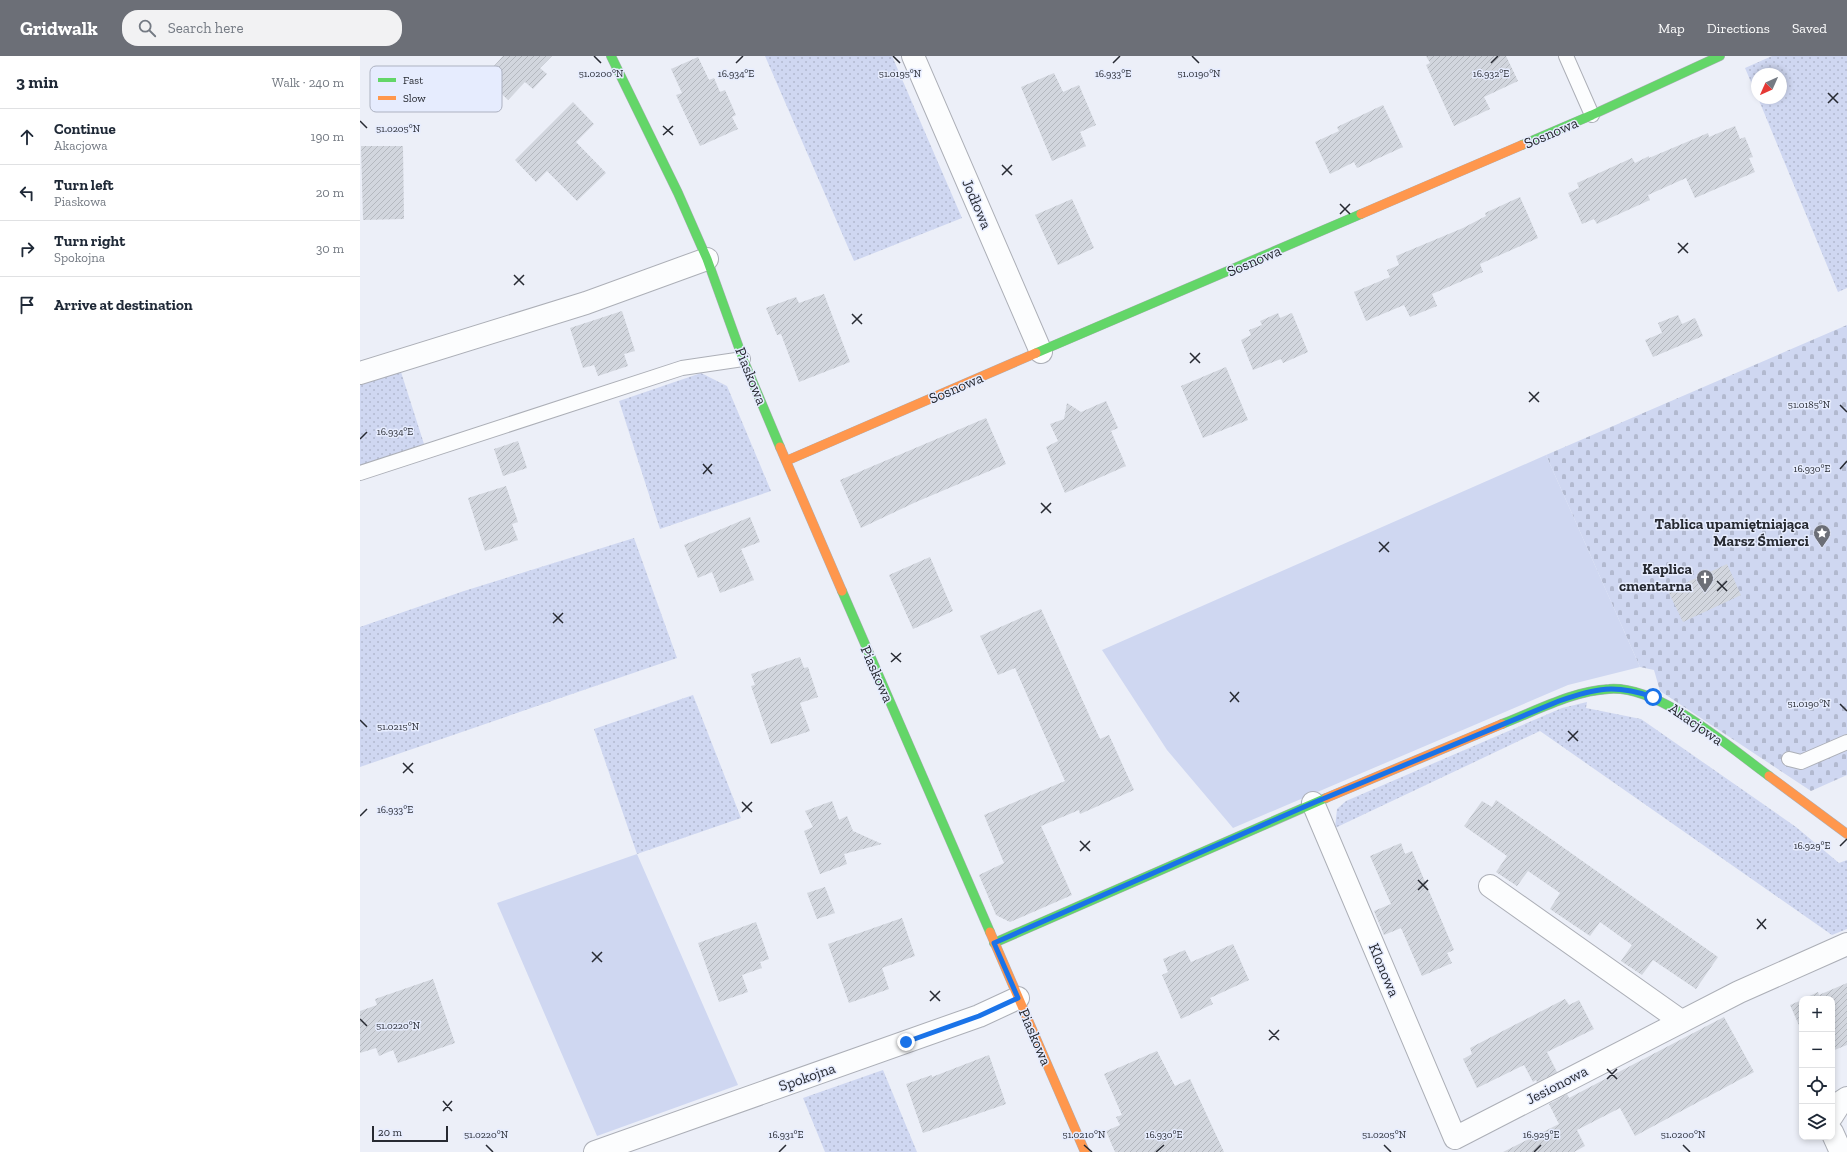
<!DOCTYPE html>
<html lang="en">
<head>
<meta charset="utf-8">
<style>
  :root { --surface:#fff; --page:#f2f2f3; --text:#1f2937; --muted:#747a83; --line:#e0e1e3; --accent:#6c6f77 }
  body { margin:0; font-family:"Zilla Slab",serif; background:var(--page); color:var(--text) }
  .controls { position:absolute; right:12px; bottom:12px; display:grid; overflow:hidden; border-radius:8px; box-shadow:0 2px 6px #0003 }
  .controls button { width:36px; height:36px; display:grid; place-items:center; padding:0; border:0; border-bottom:1px solid var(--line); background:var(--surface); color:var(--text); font:20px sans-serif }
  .compass { position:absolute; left:1391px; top:12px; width:36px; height:36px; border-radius:50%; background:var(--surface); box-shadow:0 2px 6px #0003; rotate:225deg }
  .scale { position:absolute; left:12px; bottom:10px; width:76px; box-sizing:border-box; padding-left:4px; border:2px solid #272a32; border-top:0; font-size:11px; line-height:14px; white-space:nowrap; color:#272a32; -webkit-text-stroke:3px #e6ecfe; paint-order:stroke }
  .stop { position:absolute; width:12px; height:12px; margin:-9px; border:3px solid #1a73e8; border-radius:50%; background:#fff }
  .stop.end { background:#1a73e8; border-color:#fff; box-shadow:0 1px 4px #0008 }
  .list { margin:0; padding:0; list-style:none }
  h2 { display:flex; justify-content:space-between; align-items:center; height:52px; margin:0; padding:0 16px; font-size:17px }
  h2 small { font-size:13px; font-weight:400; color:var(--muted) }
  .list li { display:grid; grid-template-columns:26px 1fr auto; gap:12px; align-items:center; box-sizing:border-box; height:56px; padding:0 16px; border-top:1px solid var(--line) }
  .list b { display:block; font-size:15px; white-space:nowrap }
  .list p { margin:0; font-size:13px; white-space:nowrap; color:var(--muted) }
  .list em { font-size:13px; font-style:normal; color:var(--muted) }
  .icon { flex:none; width:22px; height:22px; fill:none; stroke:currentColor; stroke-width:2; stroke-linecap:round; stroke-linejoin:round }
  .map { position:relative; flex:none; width:1487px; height:1096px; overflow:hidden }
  header { display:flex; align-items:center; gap:24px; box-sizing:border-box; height:56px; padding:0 20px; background:var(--accent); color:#fff }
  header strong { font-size:19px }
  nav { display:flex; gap:22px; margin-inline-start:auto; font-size:14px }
  .search { width:280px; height:36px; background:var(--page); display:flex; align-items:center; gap:10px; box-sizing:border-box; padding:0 14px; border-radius:16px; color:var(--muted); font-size:15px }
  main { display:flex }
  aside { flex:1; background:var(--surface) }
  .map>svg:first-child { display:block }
  .grass { fill:url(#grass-dots) }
  .cemetery { fill:url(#cemetery-stones) }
  .green { fill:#cfd7f1 }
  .building { fill:url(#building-hatch) }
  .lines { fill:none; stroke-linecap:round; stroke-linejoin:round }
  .lane-casing { stroke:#acafb7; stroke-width:16 }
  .street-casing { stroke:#acafb7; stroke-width:24 }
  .fast-casing { stroke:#acafb7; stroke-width:10 }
  .slow-casing { stroke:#acafb7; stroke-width:10 }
  .lane { stroke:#fcfdfe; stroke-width:14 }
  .street { stroke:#fcfdfe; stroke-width:22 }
  .fast { stroke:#63d668; stroke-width:9 }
  .slow { stroke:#ff974d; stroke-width:9 }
  .route { stroke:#1a73e8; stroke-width:5 }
  .ticks { fill:none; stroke:#272a32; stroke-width:1.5 }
  .labels { text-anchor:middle; stroke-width:3; stroke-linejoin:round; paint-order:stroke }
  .street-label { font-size:15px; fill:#272a32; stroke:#e6ecfe }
  .poi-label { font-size:15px; font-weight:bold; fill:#272a32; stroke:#e6ecfe; text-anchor:end }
  .key { fill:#e6ecfe; stroke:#adb2c1; stroke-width:1 }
  .key-label { font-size:11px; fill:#272a32 }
  .ticks-label { font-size:10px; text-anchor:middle; fill:#272a32; stroke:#e6ecfe; stroke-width:3; stroke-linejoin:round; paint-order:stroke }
</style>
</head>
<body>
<header>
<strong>Gridwalk</strong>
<div class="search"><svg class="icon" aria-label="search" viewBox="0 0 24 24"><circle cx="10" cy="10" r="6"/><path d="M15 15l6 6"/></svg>Search here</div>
<nav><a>Map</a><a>Directions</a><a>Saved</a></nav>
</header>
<main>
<aside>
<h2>3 min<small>Walk · 240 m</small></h2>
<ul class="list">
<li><svg class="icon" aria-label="ahead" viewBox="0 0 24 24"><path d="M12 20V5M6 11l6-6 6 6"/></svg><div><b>Continue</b><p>Akacjowa</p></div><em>190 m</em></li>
<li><svg class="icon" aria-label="left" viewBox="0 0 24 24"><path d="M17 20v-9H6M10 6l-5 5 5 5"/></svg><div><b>Turn left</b><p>Piaskowa</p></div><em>20 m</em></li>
<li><svg class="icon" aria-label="right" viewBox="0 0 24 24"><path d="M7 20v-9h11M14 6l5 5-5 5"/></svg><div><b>Turn right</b><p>Spokojna</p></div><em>30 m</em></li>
<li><svg class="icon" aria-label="arrive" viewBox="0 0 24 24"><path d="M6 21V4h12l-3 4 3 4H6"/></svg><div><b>Arrive at destination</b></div></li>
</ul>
</aside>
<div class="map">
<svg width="1487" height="1096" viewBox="0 0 1487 1096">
  <defs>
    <pattern id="grass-dots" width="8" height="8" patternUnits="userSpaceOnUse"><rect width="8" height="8" fill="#cfd7f1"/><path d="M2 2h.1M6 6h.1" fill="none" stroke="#b2b9cf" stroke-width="1.8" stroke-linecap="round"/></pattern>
    <pattern id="cemetery-stones" width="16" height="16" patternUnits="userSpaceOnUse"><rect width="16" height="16" fill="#cfd7f1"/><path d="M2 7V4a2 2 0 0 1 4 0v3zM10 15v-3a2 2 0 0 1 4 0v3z" fill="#b2b9cf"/></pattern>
    <pattern id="building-hatch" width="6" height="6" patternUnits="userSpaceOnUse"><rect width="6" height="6" fill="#d2d6de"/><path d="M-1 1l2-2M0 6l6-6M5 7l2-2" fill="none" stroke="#b4b8bf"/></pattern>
  </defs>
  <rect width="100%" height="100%" fill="#eceff8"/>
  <path class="grass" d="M 405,0 L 532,0 L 602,162 L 494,205 Z
    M 1412,0 L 1487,0 L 1487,232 L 1478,236 L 1398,42 L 1421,42 L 1421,18 L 1397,18 L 1397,40 L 1385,12 Z
    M 41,316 L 64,388 L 0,410 L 0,329 Z
    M 341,317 L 367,330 L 411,435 L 300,473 L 259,345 Z
    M 274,482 L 317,602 L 0,711 L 0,571 L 104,535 Z
    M 333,639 L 381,762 L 277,798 L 234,673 Z
    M 1227,646 L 1226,652 L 1281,663 L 1436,771 L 1479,807 L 1487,804 L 1487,873 L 1472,879 L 1180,675 L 975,772 L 977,753 L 986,745 L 1202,652 Z
    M 523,1014 L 557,1096 L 465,1096 L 443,1042 Z"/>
  <path class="cemetery" d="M 1487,269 L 1487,719 L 1451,735 L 1300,635 L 1294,614 L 1280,611 L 1186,399 Z"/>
  <path class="green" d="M 1186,399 L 1280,611 L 1208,629 L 873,772 L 807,694 L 742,594 Z
    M 277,798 L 378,1029 L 237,1080 L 137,847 Z"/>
  <path class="building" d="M 143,0 L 192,0 L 180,12 L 187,18 L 173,33 L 165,26 L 148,44 L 124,21 Z
    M 1066,0 L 1146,0 L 1158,25 L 1124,41 L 1130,53 L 1094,70 L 1066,9 L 1070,7 Z
    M 338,1 L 349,24 L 354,22 L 360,36 L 365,34 L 376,59 L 372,61 L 378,73 L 340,90 L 316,39 L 322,37 L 311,13 Z
    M 694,17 L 703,36 L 719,29 L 736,69 L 720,76 L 726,90 L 692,105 L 661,31 Z
    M 213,46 L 234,68 L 216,86 L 246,117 L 217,145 L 187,115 L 176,126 L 155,104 Z
    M 1023,49 L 1043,91 L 997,112 L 994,106 L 970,118 L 955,86 L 979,75 L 977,71 Z
    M 1375,70 L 1380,83 L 1385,81 L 1393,101 L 1389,102 L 1395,116 L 1335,142 L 1326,122 L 1288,139 L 1290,144 L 1237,168 L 1234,163 L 1222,168 L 1208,137 L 1219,132 L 1217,127 L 1272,102 L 1275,107 L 1289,100 L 1289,102 L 1348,77 L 1349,81 Z
    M 1,90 L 43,90 L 44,163 L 3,164 Z
    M 1160,141 L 1178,182 L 1120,208 L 1123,216 L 1072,238 L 1077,250 L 1050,261 L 1044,249 L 1006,265 L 994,236 L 1030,221 L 1027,214 L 1039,209 L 1036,200 L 1103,172 L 1126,160 L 1125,157 Z
    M 712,143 L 734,192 L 698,209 L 675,159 Z
    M 464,238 L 490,306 L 439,326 L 421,278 L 417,279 L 406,252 L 436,241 L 439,247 Z
    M 262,255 L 275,295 L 264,298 L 268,310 L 238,320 L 234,309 L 223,312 L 210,272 Z
    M 918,257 L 920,262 L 932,257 L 948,296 L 923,307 L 921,303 L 893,314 L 881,284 L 891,279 L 889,274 L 902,269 L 900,265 Z
    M 1318,259 L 1322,268 L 1335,262 L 1343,280 L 1293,301 L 1285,284 L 1302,277 L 1298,267 Z
    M 866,311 L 888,364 L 843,382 L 821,330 Z
    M 746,345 L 758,372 L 751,375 L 766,410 L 705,437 L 686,391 L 698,385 L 690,368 L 704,363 L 707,347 L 721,356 Z
    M 626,362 L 646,408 L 556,446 L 501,472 L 480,424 Z
    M 158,385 L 167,412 L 143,420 L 134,393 Z
    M 146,430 L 158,466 L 152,468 L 158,484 L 125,495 L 108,442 Z
    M 390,461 L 400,486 L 381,493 L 394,524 L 360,537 L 352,516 L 338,522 L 324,489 Z
    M 570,501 L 593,555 L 553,573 L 529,519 Z
    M 1367,508 L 1381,539 L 1323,566 L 1308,535 Z
    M 681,553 L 740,683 L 749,679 L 774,734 L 720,758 L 719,754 L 681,770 L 712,839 L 650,866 L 636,859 L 619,819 L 644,807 L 624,759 L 705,725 L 655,612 L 638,619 L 620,580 Z
    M 440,601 L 444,612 L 448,611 L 458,641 L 440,647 L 450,675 L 411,688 L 391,630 L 395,629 L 391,618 Z
    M 1136,744 L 1358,901 L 1336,933 L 1293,904 L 1282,919 L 1261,905 L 1272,889 L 1240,866 L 1230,880 L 1190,853 L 1200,837 L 1168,815 L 1157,830 L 1136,816 L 1147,800 L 1104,770 L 1122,745 L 1132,751 Z
    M 472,745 L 479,764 L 487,760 L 493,775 L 522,788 L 484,798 L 487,808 L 460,818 L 444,775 L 453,771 L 445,755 Z
    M 1041,787 L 1045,798 L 1052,795 L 1094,894 L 1087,897 L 1092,907 L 1062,920 L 1041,872 L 1024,879 L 1014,855 L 1031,848 L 1010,800 Z
    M 465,831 L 475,857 L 457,863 L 447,837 Z
    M 542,862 L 555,900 L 522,912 L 529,933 L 489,947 L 468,888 Z
    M 396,866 L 409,903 L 400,906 L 402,912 L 382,919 L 388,936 L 359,946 L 338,887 Z
    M 873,888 L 889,924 L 850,942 L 853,948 L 821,963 L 802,919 L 808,916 L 803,903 L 825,894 L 831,906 Z
    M 73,923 L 95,987 L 38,1007 L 33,994 L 19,1000 L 16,992 L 0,997 L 0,955 L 17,949 L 15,943 Z
    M 1487,927 L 1487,989 L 1472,995 L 1472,943 L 1443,943 L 1458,936 L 1459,939 Z
    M 1205,943 L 1209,949 L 1219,944 L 1234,973 L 1187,996 L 1197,1016 L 1177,1026 L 1176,1024 L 1173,1026 L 1164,1009 L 1117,1032 L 1103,1003 L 1112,998 L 1110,992 Z
    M 1442,944 L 1442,976 L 1430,949 Z
    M 1364,961 L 1394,1016 L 1275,1080 L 1260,1052 L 1217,1074 L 1225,1090 L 1214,1096 L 1143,1096 L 1199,1068 L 1189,1048 L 1207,1038 L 1209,1042 Z
    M 797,995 L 815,1030 L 830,1023 L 864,1096 L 755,1096 L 746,1075 L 760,1069 L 756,1061 L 762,1059 L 744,1018 Z
    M 629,999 L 646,1048 L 563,1077 L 546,1028 L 572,1019 L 572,1021 Z"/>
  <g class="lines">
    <g class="lane-casing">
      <path id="lane" d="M 1206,0 L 1232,59
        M 0,417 L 322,312 L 383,303
        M 1429,703 L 1441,706 L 1487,686"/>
    </g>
    <g class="street-casing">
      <path id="street" d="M 553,0 L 681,296
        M 0,317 L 226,247 L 347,203
        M 953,747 L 1095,1082 L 1379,936 L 1487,888
        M 1130,830 L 1321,965
        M 1472,1060 L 1481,1046 L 1487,1042
        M 1472,1076 L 1481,1096
        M 235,1096 L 619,960 L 658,942"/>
    </g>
    <g class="fast-casing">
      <path id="fast" d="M 251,0 L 318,137 L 347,203 L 383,303 L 420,391
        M 1162,89 L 1232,59 L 1360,0
        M 676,297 L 1001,158
        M 482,535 L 630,876
        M 1142,668 C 1176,655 1212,635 1249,633 C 1299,629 1369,691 1409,720
        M 634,887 L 966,742"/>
    </g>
    <g class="slow-casing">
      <path id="slow" d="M 1001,158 L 1162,89
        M 420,391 L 482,535
        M 426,405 L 676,297
        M 1409,720 L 1487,778
        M 966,742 L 1142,668
        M 630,876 L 725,1096"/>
    </g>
    <use href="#lane" class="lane"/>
    <use href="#street" class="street"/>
    <use href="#fast" class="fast"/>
    <use href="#slow" class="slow"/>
  </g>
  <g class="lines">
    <path class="route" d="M 546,986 L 619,960 L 658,942 L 634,887 L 953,747 L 1199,645 C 1236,632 1255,628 1293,641"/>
  </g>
  <path class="ticks" d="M 234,0 L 241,7M 533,0 L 540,7M 832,0 L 839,7M 376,7 L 383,0M 753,7 L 760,0M 1131,7 L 1138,0M 1468,37 L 1478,47M 1468,47 L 1478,37M 0,65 L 7,72M 303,70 L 313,79M 303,79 L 313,70M 642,109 L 652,119M 642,119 L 652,109M 980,148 L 990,158M 980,158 L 990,148M 1318,187 L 1328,197M 1318,197 L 1328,187M 154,219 L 164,229M 154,229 L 164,219M 492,258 L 502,268M 492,268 L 502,258M 830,297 L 840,307M 830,307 L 840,297M 1169,336 L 1179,346M 1169,346 L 1179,336M 1480,349 L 1487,356M 0,383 L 7,376M 343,408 L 352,418M 1480,413 L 1487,405M 343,418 L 352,408M 681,447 L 691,457M 681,457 L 691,447M 1019,486 L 1029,496M 1019,496 L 1029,486M 1357,525 L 1367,535M 1357,535 L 1367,525M 193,557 L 203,567M 193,567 L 203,557M 531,597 L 541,606M 531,606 L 541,597M 870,636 L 879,646M 870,646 L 879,636M 1480,648 L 1487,655M 0,664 L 7,671M 1208,675 L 1218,685M 1208,685 L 1218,675M 43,707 L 53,717M 43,717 L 53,707M 382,746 L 392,756M 382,756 L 392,746M 0,760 L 7,753M 720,785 L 730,795M 1480,790 L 1487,783M 720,795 L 730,785M 1058,824 L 1068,834M 1058,834 L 1068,824M 1397,863 L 1406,873M 1397,873 L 1406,863M 232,896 L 242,906M 232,906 L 242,896M 570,935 L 580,945M 570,945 L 580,935M 0,963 L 7,970M 909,974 L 919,984M 909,984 L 919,974M 1247,1013 L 1257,1023M 1247,1023 L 1257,1013M 83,1045 L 92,1055M 83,1055 L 92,1045M 126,1089 L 133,1096M 724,1089 L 732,1096M 1024,1089 L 1031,1096M 1323,1089 L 1330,1096M 419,1096 L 426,1089M 796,1096 L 804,1089M 1174,1096 L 1181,1089"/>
  <defs>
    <g id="sight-pin" transform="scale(0.9)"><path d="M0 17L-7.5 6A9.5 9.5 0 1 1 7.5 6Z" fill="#6c6f77" stroke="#e6ecfe"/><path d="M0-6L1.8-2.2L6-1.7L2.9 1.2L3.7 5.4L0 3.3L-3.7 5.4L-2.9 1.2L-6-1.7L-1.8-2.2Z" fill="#fff"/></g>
    <g id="church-pin" transform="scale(0.9)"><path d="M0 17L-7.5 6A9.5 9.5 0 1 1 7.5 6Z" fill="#6c6f77" stroke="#e6ecfe"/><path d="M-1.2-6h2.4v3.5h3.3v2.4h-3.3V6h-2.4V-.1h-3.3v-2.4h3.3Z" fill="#fff"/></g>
  </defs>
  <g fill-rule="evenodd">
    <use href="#sight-pin" x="1462" y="477"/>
    <use href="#church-pin" x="1345" y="522"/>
  </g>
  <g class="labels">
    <g class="street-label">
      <text transform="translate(1191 77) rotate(-23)" y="5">Sosnowa</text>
      <text transform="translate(617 148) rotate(67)" y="5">Jodłowa</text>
      <text transform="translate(894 205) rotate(-23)" y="5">Sosnowa</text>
      <text transform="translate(391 320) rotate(68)" y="5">Piaskowa</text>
      <text transform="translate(596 332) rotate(-23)" y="5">Sosnowa</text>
      <text transform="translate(517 618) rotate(66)" y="5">Piaskowa</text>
      <text transform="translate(1336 668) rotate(35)" y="5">Akacjowa</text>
      <text transform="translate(1024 914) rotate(67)" y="5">Klonowa</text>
      <text transform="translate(675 981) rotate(67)" y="5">Piaskowa</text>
      <text transform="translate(447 1021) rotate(-19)" y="5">Spokojna</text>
      <text transform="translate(1197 1029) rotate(-27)" y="5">Jesionowa</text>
    </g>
    <g class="poi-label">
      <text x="1449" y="473">Tablica upamiętniająca<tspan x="1449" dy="17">Marsz Śmierci</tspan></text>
      <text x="1332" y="518">Kaplica<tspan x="1332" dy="17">cmentarna</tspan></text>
    </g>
  </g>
  <rect x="10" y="10" width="132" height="46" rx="6" class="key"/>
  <rect x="18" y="22" width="18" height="4" fill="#63d668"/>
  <rect x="18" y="40" width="18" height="4" fill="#ff974d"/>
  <g class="key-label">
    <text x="43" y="28">Fast</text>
    <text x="43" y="46">Slow</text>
  </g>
  <g class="ticks-label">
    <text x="241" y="21">51.0200°N</text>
    <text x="376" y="21">16.934°E</text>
    <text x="540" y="21">51.0195°N</text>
    <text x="753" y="21">16.933°E</text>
    <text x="839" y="21">51.0190°N</text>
    <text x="1131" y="21">16.932°E</text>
    <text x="38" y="76">51.0205°N</text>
    <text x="1449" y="352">51.0185°N</text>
    <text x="35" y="379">16.934°E</text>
    <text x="1452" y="416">16.930°E</text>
    <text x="1449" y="651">51.0190°N</text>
    <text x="38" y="674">51.0215°N</text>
    <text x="35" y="757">16.933°E</text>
    <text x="1452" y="793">16.929°E</text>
    <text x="38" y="973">51.0220°N</text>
    <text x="126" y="1082">51.0220°N</text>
    <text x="426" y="1082">16.931°E</text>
    <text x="724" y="1082">51.0210°N</text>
    <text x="804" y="1082">16.930°E</text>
    <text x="1024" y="1082">51.0205°N</text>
    <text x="1181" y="1082">16.929°E</text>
    <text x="1323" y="1082">51.0200°N</text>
  </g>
</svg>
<div class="controls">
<button>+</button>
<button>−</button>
<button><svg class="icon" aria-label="locate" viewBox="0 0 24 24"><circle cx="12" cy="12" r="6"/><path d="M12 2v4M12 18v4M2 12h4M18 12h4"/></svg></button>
<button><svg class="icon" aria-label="layers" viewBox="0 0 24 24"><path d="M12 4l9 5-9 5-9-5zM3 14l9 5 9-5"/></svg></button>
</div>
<svg class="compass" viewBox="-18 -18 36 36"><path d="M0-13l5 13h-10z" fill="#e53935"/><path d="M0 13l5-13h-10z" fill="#747a83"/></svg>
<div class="scale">20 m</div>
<div class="stop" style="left:1293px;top:641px"></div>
<div class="stop end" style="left:546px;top:986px"></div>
</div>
</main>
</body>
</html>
